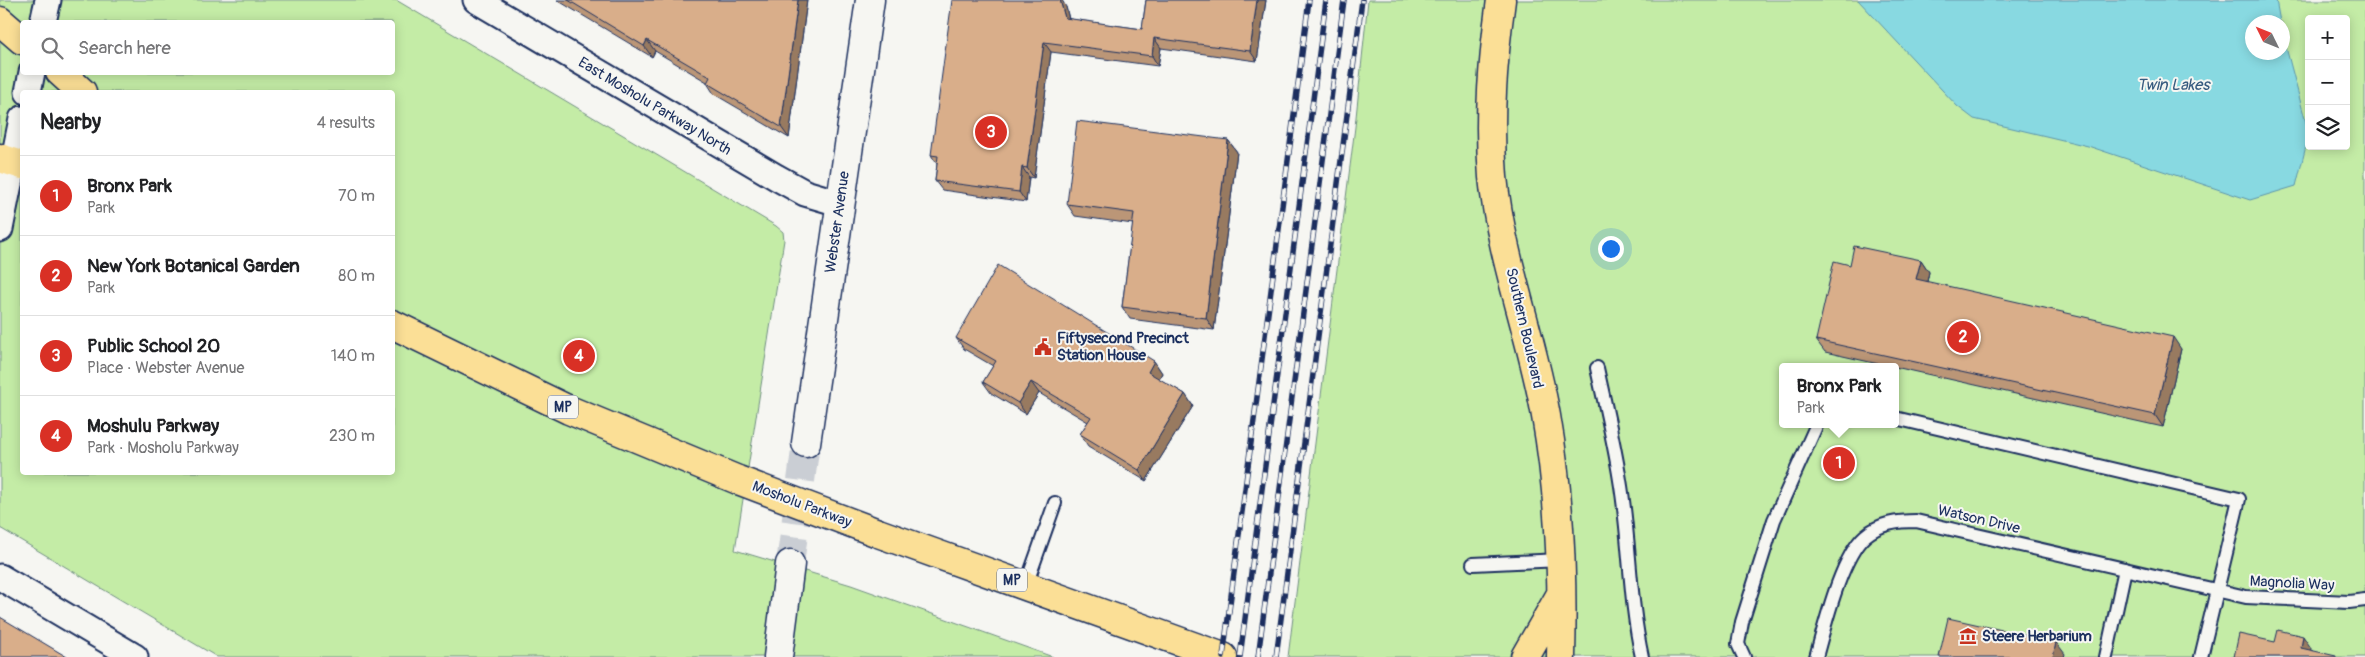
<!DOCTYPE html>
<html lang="en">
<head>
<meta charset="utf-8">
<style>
  :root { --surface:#fff; --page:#f6f6f6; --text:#202124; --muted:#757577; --line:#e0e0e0; --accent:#d93025 }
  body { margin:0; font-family:Pangolin,sans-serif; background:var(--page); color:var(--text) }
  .controls { position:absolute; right:15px; top:15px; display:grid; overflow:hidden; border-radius:5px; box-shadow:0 2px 12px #0003 }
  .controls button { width:45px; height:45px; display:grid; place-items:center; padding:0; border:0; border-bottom:1px solid var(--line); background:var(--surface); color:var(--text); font:25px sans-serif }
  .compass { position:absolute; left:2245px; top:15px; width:45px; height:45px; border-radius:50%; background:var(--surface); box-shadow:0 2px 12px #0003; rotate:313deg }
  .you { position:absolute; left:1610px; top:248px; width:18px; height:18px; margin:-12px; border:4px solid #fff; border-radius:50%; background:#1a73e8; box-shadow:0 0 0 8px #1a73e833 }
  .badge { display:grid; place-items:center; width:32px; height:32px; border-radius:50%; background:var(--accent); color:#fff; font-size:16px; font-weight:700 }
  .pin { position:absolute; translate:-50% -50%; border:2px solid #fff; box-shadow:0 1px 5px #0006 }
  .popup { position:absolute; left:1779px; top:363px; width:120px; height:65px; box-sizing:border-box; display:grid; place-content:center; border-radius:5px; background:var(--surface); filter:drop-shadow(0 1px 4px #0005); font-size:16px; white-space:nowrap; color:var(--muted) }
  .popup b { font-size:19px; color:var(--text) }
  .popup::after { content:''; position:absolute; left:50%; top:100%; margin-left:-10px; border:10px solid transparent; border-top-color:var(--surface) }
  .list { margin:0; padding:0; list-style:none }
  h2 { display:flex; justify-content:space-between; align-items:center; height:65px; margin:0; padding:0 20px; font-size:21px }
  h2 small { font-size:16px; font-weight:400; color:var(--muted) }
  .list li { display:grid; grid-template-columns:32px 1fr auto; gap:15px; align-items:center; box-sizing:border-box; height:80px; padding:0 20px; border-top:1px solid var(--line) }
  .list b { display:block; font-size:19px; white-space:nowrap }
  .list p { margin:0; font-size:16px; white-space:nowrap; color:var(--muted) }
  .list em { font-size:16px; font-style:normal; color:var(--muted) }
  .icon { flex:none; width:28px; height:28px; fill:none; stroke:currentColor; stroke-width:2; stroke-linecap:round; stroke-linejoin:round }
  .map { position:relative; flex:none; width:2365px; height:657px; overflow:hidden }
  .search { position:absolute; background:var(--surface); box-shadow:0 2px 12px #0003; left:20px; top:20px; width:375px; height:55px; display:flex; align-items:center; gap:12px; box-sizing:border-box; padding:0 18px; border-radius:5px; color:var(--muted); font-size:19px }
  .panel { position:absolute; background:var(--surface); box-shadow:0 2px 12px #0003; left:20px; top:90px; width:375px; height:385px; border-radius:5px }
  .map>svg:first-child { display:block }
  .green { fill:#c4eca6; stroke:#708e82; fill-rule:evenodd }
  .water { fill:#88d9e1; stroke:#5c95ad }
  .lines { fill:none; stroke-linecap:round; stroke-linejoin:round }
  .secondary-tunnel { stroke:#caced4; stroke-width:28; stroke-dasharray:28 14; stroke-linecap:butt }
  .lane-casing { stroke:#1b2f5e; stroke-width:16 }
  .street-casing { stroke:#1b2f5e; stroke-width:29 }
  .secondary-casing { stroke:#1b2f5e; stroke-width:31 }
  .primary-casing { stroke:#1b2f5e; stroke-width:31 }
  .lane { stroke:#f6f6f2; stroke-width:12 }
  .street { stroke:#f6f6f2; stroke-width:25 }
  .secondary { stroke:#f6f6f2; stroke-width:28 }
  .primary { stroke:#fbdf96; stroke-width:28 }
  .rail-casing { stroke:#1b2f5e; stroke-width:5.5 }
  .rail { stroke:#f6f6f2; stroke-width:4; stroke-dasharray:11; stroke-linecap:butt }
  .primary-bridge-casing { stroke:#1b2f5e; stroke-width:31; stroke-linecap:butt }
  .primary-bridge { stroke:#fbdf96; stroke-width:28 }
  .wall { fill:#bb9677; stroke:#1b2f5e }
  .shaded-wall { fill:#987a61; stroke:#1b2f5e }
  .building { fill:#d9ae8a; stroke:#1b2f5e }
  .labels { text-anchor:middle; stroke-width:4; stroke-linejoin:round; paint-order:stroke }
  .shield { fill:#f6f6f2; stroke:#5d6b8a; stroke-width:1 }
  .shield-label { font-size:14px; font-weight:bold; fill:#1b2f5e }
  .street-label { font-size:15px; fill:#1b2f5e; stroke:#f6f6f2 }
  .poi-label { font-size:15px; font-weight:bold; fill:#1b2f5e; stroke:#f6f6f2; text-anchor:start }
  .water-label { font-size:16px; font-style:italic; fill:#365a7f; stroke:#f6f6f2 }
</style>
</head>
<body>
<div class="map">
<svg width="2365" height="657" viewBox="0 0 2365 657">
  <rect width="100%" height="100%" fill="#f6f6f2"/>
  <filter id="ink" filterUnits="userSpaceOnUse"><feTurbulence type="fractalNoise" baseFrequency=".02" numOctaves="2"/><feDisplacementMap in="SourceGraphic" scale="10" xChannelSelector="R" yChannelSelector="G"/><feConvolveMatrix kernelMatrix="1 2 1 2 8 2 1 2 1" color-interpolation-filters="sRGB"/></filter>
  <g filter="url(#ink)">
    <path class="green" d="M 0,0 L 396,0 L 776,226 L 783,232 L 784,240 L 735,550 L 851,585 L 1053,657 L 217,657 L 0,528 ZM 22,22 L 392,22 L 392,72 L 22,72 ZM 22,92 L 392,92 L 392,472 L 22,472 Z
      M 1368,0 L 2365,0 L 2365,657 L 1288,657 L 1355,127 ZM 2309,19 L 2346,19 L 2346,146 L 2309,146 ZM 2252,22 L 2282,22 L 2282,52 L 2252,52 ZM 1783,367 L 1895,367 L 1895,424 L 1783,424 Z"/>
    <path class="water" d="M 1858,0 L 2276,0 L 2280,22 L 2252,22 L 2252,52 L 2282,52 L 2283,36 L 2309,134 L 2296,186 L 2250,200 L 2088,146 L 1974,119 L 1957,106 Z"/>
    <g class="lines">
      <path class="secondary-tunnel" d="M 790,564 L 806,443"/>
      <g class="lane-casing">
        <path id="lane" d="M 1597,368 C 1605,405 1614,442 1620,480 C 1630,538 1629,599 1642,657
          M 1895,418 L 2239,499 L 2201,657
          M 1473,564 L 1561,560
          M 1026,585 L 1055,503
          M 1744,657 L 1738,644 L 1742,622 L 1774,520 L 1817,424
          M 1816,657 C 1825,625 1841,557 1865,536 C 1880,523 1898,521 1916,521 L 2246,597 L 2349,602 L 2365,600
          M 2106,657 L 2125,569"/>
      </g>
      <g class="street-casing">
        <path id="street" d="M 476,0 L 776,177 L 805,193 L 839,203
          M 43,22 L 48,0
          M 28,92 L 32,72
          M 0,229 L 22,119
          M 0,577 L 135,657"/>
      </g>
      <g class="secondary-casing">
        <path id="secondary" d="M 806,443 L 870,0
          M 778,657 L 790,564"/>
      </g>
      <g class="primary-casing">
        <path id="primary" d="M 1501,0 C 1493,59 1488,117 1493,177 C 1501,258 1532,336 1546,416 C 1560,495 1563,578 1561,657
          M 0,21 L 22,40
          M 60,72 L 82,92
          M 0,158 L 22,165
          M 392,324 L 569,410 L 738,480
          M 878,533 L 1223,657
          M 1525,657 L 1561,594"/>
      </g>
      <use href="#lane" class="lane"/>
      <use href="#street" class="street"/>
      <use href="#secondary" class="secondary"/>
      <use href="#primary" class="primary"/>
      <g class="rail-casing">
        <path id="rail" d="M 1223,657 L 1309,0
          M 1240,657 L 1326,0
          M 1258,657 L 1344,0
          M 1276,657 L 1362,0"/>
      </g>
      <use href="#rail" class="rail"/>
      <g class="primary-bridge-casing">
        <path id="primary-bridge" d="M 738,480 L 878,533"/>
      </g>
      <use href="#primary-bridge" class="primary-bridge"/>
    </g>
    <path class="wall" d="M 557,0 L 807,0 L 789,138 L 714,94 L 707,83 L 707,82 L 655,51 L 652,57 Z
      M 1146,0 L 1266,0 L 1257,61 L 1161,48 L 1158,66 L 1051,52 L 1034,178 L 1029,177 L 1026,202 L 942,190 L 935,181 L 937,164 L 931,155 L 1066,7 L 1069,19 L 1142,29 Z
      M 1228,140 L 1237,152 L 1214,330 L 1130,319 L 1122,307 L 1133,224 L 1075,216 L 1067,204 Z
      M 1921,260 L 1929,272 L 1927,282 L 2181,349 L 2163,427 L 1895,367 L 1892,367 L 1825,352 L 1816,340 L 1850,265 Z
      M 956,338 L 1154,361 L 1162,373 L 1159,379 L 1185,394 L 1193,406 L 1146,481 L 1088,446 L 1080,434 L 1088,422 L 1039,393 L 1026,414 L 991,393 L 983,382 L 993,366 L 964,349 Z"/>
    <path class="shaded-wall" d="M 798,0 L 807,0 L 789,138 L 781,127 Z
      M 1060,0 L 1062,0 L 1066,7 L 1071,28 L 1065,18 Z
      M 1257,0 L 1266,0 L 1257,61 L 1250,51 Z
      M 1154,38 L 1161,48 L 1158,66 L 1152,56 Z
      M 647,40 L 655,51 L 652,57 L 644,46 Z
      M 1044,42 L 1051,52 L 1034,178 L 1027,168 Z
      M 1228,140 L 1237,152 L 1214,330 L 1206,318 Z
      M 1022,167 L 1029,177 L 1026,202 L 1019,192 Z
      M 1921,260 L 1929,272 L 1925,291 L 1916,279 Z
      M 2173,337 L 2181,349 L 2163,427 L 2155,415 Z
      M 1154,361 L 1162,373 L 1156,383 L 1148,372 Z
      M 1031,382 L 1039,393 L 1026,414 L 1018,403 Z
      M 1185,394 L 1193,406 L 1146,481 L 1139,470 Z
      M 2303,636 L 2311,648 L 2310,657 L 2301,648 Z
      M 2056,642 L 2065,654 L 2064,657 L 2053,657 Z"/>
    <path class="building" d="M 568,0 L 798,0 L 781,127 L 707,83 L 710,77 L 647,40 L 644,46 Z
      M 952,0 L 1060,0 L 1065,18 L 1142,29 L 1146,0 L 1257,0 L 1250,51 L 1154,38 L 1152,56 L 1044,42 L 1027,168 L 1022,167 L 1019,192 L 935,181 L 938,156 L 931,155 Z
      M 1077,121 L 1228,140 L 1206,318 L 1122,307 L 1134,213 L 1067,204 Z
      M 1854,246 L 1921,260 L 1916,279 L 2173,337 L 2155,415 L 1816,340 L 1834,261 L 1850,265 Z
      M 998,265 L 1154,361 L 1148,372 L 1185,394 L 1139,470 L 1080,434 L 1091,417 L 1031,382 L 1018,403 L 983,382 L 996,361 L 956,338 Z
      M 0,617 L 67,657 L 0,657 Z
      M 1948,618 L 2056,642 L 2053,657 L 1939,657 Z
      M 2278,630 L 2303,636 L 2301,648 L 2336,656 L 2336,657 L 2234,657 L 2239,634 L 2275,642 Z"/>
  </g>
  <defs>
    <g id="civic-bare" transform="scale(1.35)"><path d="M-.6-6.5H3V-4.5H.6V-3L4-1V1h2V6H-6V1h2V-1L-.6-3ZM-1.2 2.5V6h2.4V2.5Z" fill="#c8321e" stroke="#f6f6f2" stroke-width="2.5" paint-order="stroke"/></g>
    <g id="museum-bare" transform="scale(1.35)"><path d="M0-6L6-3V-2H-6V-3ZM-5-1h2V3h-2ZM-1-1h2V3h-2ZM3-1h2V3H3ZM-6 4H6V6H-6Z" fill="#c8321e" stroke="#f6f6f2" stroke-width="2.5" paint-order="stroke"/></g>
  </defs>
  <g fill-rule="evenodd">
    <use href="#civic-bare" x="1043" y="347"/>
    <use href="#museum-bare" x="1968" y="636"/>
  </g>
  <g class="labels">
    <g class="shield">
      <rect x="548" y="395.5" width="30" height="23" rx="4"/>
      <rect x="997" y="568.5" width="30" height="23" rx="4"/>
    </g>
    <g class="shield-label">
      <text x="563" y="412">MP</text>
      <text x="1012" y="585">MP</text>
    </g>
    <g class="street-label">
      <text transform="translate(655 106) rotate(31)" y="5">East Mosholu Parkway North</text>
      <text transform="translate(837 222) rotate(-82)" y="5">Webster Avenue</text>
      <text transform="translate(1525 328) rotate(77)" y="5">Southern Boulevard</text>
      <text transform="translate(802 504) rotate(21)" y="5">Mosholu Parkway</text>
      <text transform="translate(1979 519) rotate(13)" y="5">Watson Drive</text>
      <text transform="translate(2292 583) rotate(3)" y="5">Magnolia Way</text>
    </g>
    <g class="poi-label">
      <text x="1057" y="343">Fiftysecond Precinct<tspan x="1057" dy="17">Station House</tspan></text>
      <text x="1982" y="641">Steere Herbarium</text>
    </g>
    <g class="water-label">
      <text x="2173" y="90">Twin Lakes</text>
    </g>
  </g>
</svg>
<div class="controls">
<button>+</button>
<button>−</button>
<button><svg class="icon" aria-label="layers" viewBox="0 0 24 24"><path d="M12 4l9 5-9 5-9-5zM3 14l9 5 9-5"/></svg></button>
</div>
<svg class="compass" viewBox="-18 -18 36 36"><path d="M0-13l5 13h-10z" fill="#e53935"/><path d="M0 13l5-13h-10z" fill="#757577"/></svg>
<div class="you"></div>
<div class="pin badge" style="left:1839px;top:463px">1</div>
<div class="popup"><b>Bronx Park</b>Park</div>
<div class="pin badge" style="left:1963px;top:337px">2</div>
<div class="pin badge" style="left:991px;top:132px">3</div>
<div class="pin badge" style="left:579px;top:356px">4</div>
<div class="search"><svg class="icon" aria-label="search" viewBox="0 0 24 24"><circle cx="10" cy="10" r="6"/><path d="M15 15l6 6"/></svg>Search here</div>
<section class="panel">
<h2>Nearby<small>4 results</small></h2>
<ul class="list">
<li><span class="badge">1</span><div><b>Bronx Park</b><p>Park</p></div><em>70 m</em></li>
<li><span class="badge">2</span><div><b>New York Botanical Garden</b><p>Park</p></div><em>80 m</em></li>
<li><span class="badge">3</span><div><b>Public School 20</b><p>Place · Webster Avenue</p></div><em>140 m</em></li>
<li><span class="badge">4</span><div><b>Moshulu Parkway</b><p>Park · Mosholu Parkway</p></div><em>230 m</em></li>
</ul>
</section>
</div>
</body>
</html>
